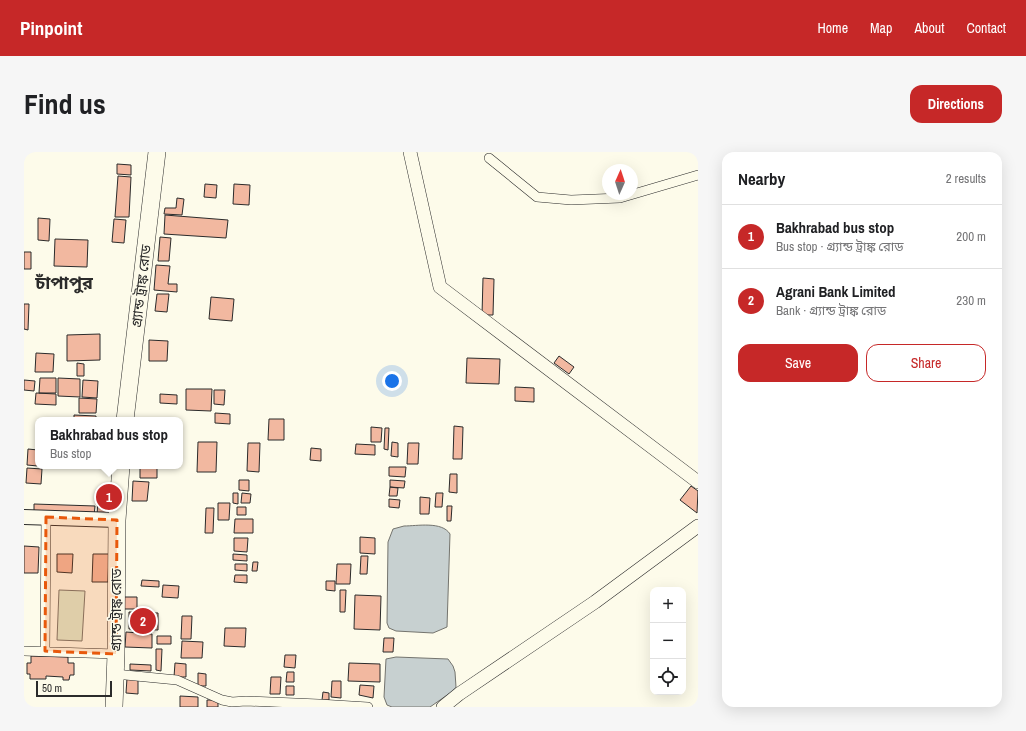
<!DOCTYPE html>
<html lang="en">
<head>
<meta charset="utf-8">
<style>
  :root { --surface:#fff; --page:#f6f6f6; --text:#202124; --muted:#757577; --line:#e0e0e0; --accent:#c62828 }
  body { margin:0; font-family:"Archivo Narrow","Noto Sans Bengali",sans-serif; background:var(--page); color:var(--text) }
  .controls { position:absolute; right:12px; bottom:12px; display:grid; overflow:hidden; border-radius:8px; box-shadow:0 4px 16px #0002 }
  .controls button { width:36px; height:36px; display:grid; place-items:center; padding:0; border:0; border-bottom:1px solid var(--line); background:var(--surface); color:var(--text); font:20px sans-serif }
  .compass { position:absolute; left:578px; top:12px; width:36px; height:36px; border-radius:50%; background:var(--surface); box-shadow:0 4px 16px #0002; rotate:3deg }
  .scale { position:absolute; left:12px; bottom:10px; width:76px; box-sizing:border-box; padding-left:4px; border:2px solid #2b2b2b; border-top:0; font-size:11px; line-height:14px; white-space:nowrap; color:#2b2b2b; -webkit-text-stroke:3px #fdfbea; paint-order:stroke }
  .you { position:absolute; left:368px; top:229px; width:14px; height:14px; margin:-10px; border:3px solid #fff; border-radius:50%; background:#1a73e8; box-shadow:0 0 0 6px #1a73e833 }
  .badge { display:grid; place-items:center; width:26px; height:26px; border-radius:50%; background:var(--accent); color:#fff; font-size:13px; font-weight:700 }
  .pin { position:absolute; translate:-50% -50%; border:2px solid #fff; box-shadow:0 1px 4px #0006 }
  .popup { position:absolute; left:11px; top:265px; width:148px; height:52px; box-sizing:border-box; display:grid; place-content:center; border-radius:8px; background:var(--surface); filter:drop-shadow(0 1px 3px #0005); font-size:13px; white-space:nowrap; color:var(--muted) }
  .popup b { font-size:15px; color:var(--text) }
  .popup::after { content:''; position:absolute; left:50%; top:100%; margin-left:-8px; border:8px solid transparent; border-top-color:var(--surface) }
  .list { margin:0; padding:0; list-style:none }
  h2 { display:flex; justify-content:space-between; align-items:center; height:52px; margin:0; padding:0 16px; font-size:17px }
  h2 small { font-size:13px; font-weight:400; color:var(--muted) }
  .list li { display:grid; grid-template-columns:26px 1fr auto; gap:12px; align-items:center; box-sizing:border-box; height:64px; padding:0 16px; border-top:1px solid var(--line) }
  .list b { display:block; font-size:15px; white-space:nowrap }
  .list p { margin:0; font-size:13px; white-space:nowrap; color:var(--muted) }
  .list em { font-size:13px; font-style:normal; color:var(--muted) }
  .actions { display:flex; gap:8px; padding:12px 16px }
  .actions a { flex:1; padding:9px 0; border:1px solid var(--accent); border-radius:12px; text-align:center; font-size:14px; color:var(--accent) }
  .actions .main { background:var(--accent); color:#fff }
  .icon { flex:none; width:22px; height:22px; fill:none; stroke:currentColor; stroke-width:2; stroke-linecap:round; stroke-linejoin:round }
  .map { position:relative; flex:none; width:674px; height:555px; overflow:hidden; border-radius:12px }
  header { display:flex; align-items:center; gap:24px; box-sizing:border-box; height:56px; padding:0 20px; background:var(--accent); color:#fff }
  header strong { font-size:19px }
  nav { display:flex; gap:22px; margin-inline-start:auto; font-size:14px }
  .intro { display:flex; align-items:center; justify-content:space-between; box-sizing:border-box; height:96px; padding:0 24px }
  h1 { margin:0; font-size:28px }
  .button { padding:10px 18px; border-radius:12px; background:var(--accent); color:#fff; font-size:14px; font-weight:700 }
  main { display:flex; gap:24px; padding:0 24px }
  aside { flex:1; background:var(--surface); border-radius:12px; box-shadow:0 4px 16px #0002 }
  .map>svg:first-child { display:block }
  .green { fill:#deebd1; stroke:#74746e }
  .water { fill:#c7d0d0; stroke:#74746e }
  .building { fill:#f2b8a0; stroke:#2b2b2b }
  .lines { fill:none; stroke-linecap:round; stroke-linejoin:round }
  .street-casing { stroke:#2b2b2b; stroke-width:10 }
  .secondary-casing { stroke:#2b2b2b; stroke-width:14 }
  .primary-casing { stroke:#2b2b2b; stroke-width:16 }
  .highway-casing { stroke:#2b2b2b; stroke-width:18 }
  .street { stroke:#fdfbea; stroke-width:9 }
  .secondary { stroke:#fdfbea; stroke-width:13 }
  .primary { stroke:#fdfbea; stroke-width:14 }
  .highway { stroke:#fdfbea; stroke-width:17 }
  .marked { fill:#e8590c; fill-opacity:0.2; stroke:#e8590c; stroke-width:3; stroke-dasharray:8 5; stroke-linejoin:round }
  .labels { text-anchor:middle; stroke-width:3; stroke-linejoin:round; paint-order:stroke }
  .street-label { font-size:14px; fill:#2b2b2b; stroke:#fdfbea }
  .district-label { font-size:18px; font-weight:bold; fill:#2b2b2b; stroke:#fdfbea }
</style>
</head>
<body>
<header>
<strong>Pinpoint</strong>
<nav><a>Home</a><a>Map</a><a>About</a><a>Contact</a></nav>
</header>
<div class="intro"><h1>Find us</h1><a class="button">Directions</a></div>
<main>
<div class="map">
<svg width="674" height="555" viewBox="0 0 674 555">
  <rect width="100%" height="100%" fill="#fdfbea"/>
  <path class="green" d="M 35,438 L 61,439 L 58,489 L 33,488 Z"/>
  <path class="water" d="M 380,374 C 393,374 418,369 426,382 L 423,475 L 409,481 L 372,479 L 365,476 L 363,471 L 364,390 L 369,377 Z
    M 372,505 L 424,507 L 429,514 L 431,520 L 432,535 L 429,539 L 406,555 L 368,555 L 363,553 L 360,545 L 362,507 Z"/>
  <path class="building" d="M 93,12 L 107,13 L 107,23 L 93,22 Z
    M 94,24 L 107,25 L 105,65 L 91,65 Z
    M 181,32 L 193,33 L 192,46 L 180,45 Z
    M 210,32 L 226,33 L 225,53 L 209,52 Z
    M 153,46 L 160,47 L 158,63 L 140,62 L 141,56 L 152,56 Z
    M 141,63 L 204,68 L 202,86 L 140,82 Z
    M 14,66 L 26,67 L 25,89 L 14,88 Z
    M 90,67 L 102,68 L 100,91 L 88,90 Z
    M 136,85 L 147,86 L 145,109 L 134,109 Z
    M 31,87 L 64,88 L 63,115 L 30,114 Z
    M 0,100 L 7,100 L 7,117 L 0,117 Z
    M 132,113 L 146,114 L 144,132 L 153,132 L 153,140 L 130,138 Z
    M 459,126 L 470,127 L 469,163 L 458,163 Z
    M 133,142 L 145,142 L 143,160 L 131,159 Z
    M 187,145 L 210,147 L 208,169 L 185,167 Z
    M 0,152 L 5,152 L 4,178 L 0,177 Z
    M 76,182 L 76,208 L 43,209 L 43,183 Z
    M 125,188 L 144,189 L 143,209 L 125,209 Z
    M 12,201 L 30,202 L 29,220 L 11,220 Z
    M 535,204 L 550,215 L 545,222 L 530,211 Z
    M 443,206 L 476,207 L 475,232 L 442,231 Z
    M 53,211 L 60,212 L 60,224 L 53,224 Z
    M 16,226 L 32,226 L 32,241 L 15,241 Z
    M 34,226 L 56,227 L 56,245 L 34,244 Z
    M 0,228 L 11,229 L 10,239 L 0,238 Z
    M 59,228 L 74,229 L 73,246 L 58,245 Z
    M 491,235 L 510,236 L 510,250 L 491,249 Z
    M 162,237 L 188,237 L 187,259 L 162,258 Z
    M 190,238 L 201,238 L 200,253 L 190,252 Z
    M 12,241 L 32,242 L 32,253 L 11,252 Z
    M 136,242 L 153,243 L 153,252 L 136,251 Z
    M 55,246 L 73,247 L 72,261 L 55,261 Z
    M 191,261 L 206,262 L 206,272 L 191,271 Z
    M 50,263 L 72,264 L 72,268 L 50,268 Z
    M 245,267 L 260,267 L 260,288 L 244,288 Z
    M 430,274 L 439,275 L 438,307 L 429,307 Z
    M 347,275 L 358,276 L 357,290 L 347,290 Z
    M 361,276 L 365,276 L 364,298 L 360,297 Z
    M 174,290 L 193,290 L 192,320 L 173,320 Z
    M 368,290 L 374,291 L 374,305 L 367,304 Z
    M 224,291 L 236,291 L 235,320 L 223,319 Z
    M 384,291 L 395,291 L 394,312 L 383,312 Z
    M 332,292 L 351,293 L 351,303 L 331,302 Z
    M 287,296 L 297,297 L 297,309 L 286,308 Z
    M 4,297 L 14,298 L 14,314 L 3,313 Z
    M 116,314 L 133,314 L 133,326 L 116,326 Z
    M 365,315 L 382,315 L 381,325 L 365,324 Z
    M 3,316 L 18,317 L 17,332 L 2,331 Z
    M 426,322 L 433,322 L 433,341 L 425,340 Z
    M 215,328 L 225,328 L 225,339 L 215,338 Z
    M 366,328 L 381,329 L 380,336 L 366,335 Z
    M 109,329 L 125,330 L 123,349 L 108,349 Z
    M 667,334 L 674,339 L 673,361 L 656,348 Z
    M 366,335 L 374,336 L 373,344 L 365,344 Z
    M 209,341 L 214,341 L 214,352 L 209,351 Z
    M 218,341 L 227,342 L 226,351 L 217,351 Z
    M 412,341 L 419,341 L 418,355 L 411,355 Z
    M 396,345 L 406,346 L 405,362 L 396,362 Z
    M 74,346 L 85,346 L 84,364 L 73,364 Z
    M 365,347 L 376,348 L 375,356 L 365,355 Z
    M 194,351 L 206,351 L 205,368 L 194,368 Z
    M 10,352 L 71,354 L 70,364 L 10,361 Z
    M 423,354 L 428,354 L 427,369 L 423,369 Z
    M 213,355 L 222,355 L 222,363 L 213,363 Z
    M 182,356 L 190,356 L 189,381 L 181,381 Z
    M 211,367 L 229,367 L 229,381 L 210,381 Z
    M 336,385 L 351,386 L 351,402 L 336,401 Z
    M 210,386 L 224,386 L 223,400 L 210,399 Z
    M 0,394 L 15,395 L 14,421 L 0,421 Z
    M 33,402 L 49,402 L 48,421 L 33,420 Z
    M 69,402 L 85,402 L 84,430 L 68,430 Z
    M 209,402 L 223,403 L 223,409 L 209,408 Z
    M 337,404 L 344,404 L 343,422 L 336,422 Z
    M 229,410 L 234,410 L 233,419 L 228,419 Z
    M 211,412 L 223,412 L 223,419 L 211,418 Z
    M 313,412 L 327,412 L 326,432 L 312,432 Z
    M 211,423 L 223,423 L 223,431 L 210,430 Z
    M 118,428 L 135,429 L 135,435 L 117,434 Z
    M 302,429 L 311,429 L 311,439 L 302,438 Z
    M 139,433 L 155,434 L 154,446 L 138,445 Z
    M 316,438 L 322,438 L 321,460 L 316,460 Z
    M 331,443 L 357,444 L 356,478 L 330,477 Z
    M 100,445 L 113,445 L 113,457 L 100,457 Z
    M 105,460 L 134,461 L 134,478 L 105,477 Z
    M 158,464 L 168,464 L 167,487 L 157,487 Z
    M 201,476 L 222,476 L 221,495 L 200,494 Z
    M 102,480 L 128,482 L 128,496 L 101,495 Z
    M 133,484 L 147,484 L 147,492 L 133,492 Z
    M 360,486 L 370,486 L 369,500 L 359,500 Z
    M 158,489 L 179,490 L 178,506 L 157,506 Z
    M 132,497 L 138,497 L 137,519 L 132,518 Z
    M 261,503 L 272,503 L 271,516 L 260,515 Z
    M 7,504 L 44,505 L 44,511 L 50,511 L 50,523 L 46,523 L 45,528 L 39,528 L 39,525 L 22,524 L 22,527 L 6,527 L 6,522 L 3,522 L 3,511 L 7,511 Z
    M 151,511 L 162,512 L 162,525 L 150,525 Z
    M 325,511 L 356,512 L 356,530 L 324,529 Z
    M 106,512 L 127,513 L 127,519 L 106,518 Z
    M 263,520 L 270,520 L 270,530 L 262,530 Z
    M 174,521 L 182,522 L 182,534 L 174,534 Z
    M 247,525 L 257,525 L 256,542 L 246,542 Z
    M 103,526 L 114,526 L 114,542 L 102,541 Z
    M 308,529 L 317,529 L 317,546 L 307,545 Z
    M 336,533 L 350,534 L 349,546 L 335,543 Z
    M 262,534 L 270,534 L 270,543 L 262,543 Z
    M 299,540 L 305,541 L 305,548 L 298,548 Z
    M 156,544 L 174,545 L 174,555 L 156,555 Z
    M 183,548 L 194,548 L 194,555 L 183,555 Z"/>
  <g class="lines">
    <g class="street-casing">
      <path id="street" d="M 465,6 L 513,45 L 547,48 L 596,46 L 674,23
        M 0,499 L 92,502
        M 21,499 L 22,365
        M 91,522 L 153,528 L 198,548 L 208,550 L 222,549 L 295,552 L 344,555"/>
    </g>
    <g class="secondary-casing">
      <path id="secondary" d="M 386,0 L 416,135 L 674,330
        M 419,555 L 435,542 L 571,450 L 674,374"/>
    </g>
    <g class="primary-casing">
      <path id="primary" d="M 0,365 L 93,368"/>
    </g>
    <g class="highway-casing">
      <path id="highway" d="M 101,268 L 133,0
        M 90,555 L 92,502 L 93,368 L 97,314"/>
    </g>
    <use href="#street" class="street"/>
    <use href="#secondary" class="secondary"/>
    <use href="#primary" class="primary"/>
    <use href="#highway" class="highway"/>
  </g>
  <path class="marked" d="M 22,365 L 93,368 L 92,502 L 21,499 Z"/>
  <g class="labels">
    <g class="street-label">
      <text transform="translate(117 134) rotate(-83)" y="5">গ্র্যান্ড ট্রাঙ্ক রোড</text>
      <text transform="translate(92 458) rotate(-90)" y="5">গ্র্যান্ড ট্রাঙ্ক রোড</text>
    </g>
    <g class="district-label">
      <text x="40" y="137">চাঁপাপুর</text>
    </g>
  </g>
</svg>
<div class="controls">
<button>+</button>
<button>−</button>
<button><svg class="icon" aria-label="locate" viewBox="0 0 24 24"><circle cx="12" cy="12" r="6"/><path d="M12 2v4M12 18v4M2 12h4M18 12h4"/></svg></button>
</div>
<svg class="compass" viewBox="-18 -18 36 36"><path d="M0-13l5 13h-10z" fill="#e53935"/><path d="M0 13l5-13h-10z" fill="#757577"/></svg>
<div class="scale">50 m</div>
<div class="you"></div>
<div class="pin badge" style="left:85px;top:345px">1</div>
<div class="popup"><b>Bakhrabad bus stop</b>Bus stop</div>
<div class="pin badge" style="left:119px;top:469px">2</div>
</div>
<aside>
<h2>Nearby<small>2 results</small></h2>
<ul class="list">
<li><span class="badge">1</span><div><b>Bakhrabad bus stop</b><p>Bus stop · গ্র্যান্ড ট্রাঙ্ক রোড</p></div><em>200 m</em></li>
<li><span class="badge">2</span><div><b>Agrani Bank Limited</b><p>Bank · গ্র্যান্ড ট্রাঙ্ক রোড</p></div><em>230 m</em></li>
</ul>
<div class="actions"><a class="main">Save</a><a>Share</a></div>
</aside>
</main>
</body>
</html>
